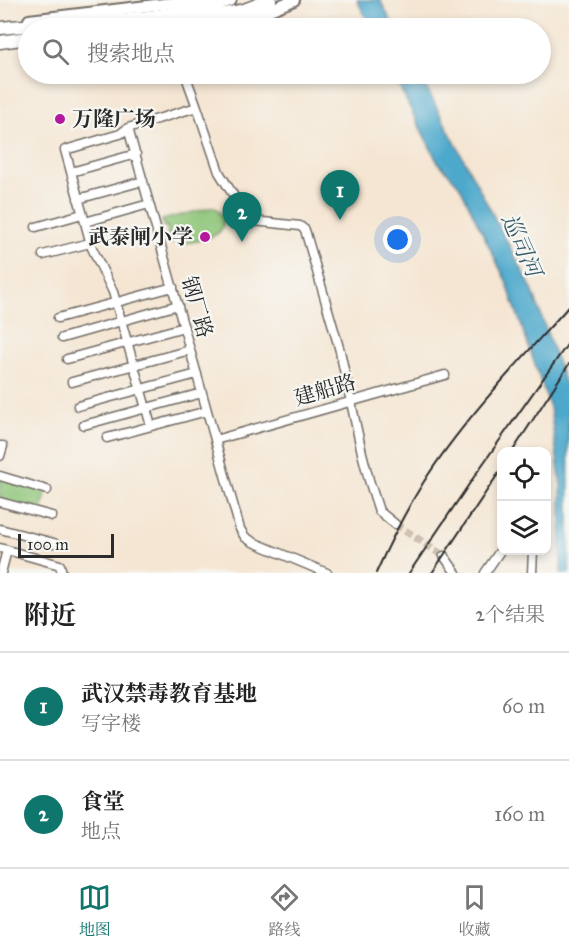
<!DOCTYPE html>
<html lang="zh">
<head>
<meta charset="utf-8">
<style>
  :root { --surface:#fff; --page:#f2f2f2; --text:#222; --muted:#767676; --line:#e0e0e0; --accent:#0f766e }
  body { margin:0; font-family:"IM FELL Great Primer","Noto Serif SC",serif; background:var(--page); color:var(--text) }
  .controls { position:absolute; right:18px; bottom:18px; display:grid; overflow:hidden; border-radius:12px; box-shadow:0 3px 9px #0003 }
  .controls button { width:54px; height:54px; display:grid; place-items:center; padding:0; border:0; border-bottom:2px solid var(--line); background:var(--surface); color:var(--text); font:30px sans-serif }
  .scale { position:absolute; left:18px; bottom:15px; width:96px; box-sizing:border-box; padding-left:6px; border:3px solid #2b2b2b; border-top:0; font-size:16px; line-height:21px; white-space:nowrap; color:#2b2b2b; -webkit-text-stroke:4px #f6f6f2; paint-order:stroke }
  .you { position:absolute; left:398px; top:240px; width:21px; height:21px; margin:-15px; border:4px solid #fff; border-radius:50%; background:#1a73e8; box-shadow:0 0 0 9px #1a73e833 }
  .badge { display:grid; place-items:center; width:39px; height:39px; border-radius:50%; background:var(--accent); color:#fff; font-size:20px; font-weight:700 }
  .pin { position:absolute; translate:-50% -50px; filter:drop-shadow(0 2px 3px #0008) }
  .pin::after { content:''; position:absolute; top:32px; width:21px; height:18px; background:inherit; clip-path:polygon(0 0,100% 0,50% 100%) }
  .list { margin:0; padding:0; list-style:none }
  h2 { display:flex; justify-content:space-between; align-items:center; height:78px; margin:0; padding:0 24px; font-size:26px }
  h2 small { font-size:20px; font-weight:400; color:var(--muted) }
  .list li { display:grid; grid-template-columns:39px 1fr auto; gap:18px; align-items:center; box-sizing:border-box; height:108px; padding:0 24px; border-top:2px solid var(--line) }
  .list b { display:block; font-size:22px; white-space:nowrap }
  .list p { margin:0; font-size:20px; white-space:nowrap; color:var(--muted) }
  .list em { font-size:20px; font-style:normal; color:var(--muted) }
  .icon { flex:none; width:33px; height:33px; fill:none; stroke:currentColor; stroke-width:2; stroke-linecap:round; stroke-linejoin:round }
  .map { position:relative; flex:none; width:569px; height:573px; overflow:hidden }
  .search { position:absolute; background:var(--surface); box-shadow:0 3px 9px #0003; left:18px; right:18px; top:18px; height:66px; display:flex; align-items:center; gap:15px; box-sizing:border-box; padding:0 21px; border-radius:33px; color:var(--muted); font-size:22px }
  .sheet { height:294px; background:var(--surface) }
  nav { display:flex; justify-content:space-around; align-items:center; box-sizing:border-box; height:84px; border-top:2px solid var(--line); background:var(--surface); font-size:16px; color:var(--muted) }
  nav a { display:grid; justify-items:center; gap:3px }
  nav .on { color:var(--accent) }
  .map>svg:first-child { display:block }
  .green { fill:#8ec578; stroke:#5c7852; stroke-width:1.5 }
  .water { fill:#4ea9cc; stroke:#3c6a7c; stroke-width:1.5 }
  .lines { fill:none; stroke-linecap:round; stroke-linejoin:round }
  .minor-tunnel { stroke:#cdc1b1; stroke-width:8; stroke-dasharray:8 4; stroke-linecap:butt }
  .minor-casing { stroke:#726c66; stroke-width:11 }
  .major-casing { stroke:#726c66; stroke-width:14 }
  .highway-casing { stroke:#726c66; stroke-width:15 }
  .minor { stroke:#fff; stroke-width:8 }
  .major { stroke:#fff; stroke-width:10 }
  .highway { stroke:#fff; stroke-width:12 }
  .rail { stroke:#2b2b2b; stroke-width:2 }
  .poi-dot { fill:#b5179e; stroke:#f6f6f2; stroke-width:2 }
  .labels { text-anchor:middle; stroke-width:4.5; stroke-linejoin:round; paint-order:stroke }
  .poi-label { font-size:21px; font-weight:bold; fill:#2b2b2b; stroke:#f6f6f2; text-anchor:start }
  .street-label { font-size:21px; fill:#2b2b2b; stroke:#f6f6f2 }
  .water-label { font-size:22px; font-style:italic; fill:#395d6b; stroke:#f6f6f2 }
</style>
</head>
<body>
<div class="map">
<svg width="569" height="573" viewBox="0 0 569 573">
  <rect width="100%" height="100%" fill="#f6f6f2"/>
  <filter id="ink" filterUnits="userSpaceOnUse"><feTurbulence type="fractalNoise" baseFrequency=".0167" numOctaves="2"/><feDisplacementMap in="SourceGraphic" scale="12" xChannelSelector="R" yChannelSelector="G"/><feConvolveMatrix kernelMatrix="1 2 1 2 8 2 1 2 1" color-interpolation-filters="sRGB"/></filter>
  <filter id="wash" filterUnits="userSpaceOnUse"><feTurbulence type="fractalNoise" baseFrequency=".008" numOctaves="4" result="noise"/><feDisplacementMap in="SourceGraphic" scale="24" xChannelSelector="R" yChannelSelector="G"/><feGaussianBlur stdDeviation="1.35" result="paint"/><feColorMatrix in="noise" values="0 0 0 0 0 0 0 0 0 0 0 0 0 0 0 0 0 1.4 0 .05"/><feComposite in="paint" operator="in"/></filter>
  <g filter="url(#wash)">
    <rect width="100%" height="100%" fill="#f5e6d3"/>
    <path class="green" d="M 213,207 C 224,212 228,228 215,235 C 205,240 181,246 171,242 L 168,235 L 167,226 L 164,227 L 162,220 Z
      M 0,476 L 47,490 L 41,513 L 0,502 Z"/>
    <path class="water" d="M 357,0 L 380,0 L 395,28 L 371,28 Z
      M 393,74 L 419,74 L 532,289 L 568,393 L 569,573 L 561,573 L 561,486 L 550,408 L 506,281 L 459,185 L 437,161 Z"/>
  </g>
  <g filter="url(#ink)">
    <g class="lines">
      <path class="minor-tunnel" d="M 395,524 L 444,556"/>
      <g class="minor-casing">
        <path id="minor" d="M 185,74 L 197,107 L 128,128 L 240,529 L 245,537 L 253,542 L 327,573
          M 197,107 L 219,172 L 248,219 L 254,221 L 300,226 L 305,230 L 340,351 L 362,453 L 369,480 L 379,511 L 395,524
          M 128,128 L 120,134 L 65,150 L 92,248 L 113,292 L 151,426
          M 71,172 L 136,154
          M 78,199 L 143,181
          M 85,222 L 149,204
          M 36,227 L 82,214
          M 43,255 L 90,243
          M 58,318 L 173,287
          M 62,338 L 178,305
          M 67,359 L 184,327
          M 72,382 L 190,350
          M 78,406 L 197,374
          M 84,425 L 202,393
          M 107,438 L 207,411
          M 215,440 L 445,375
          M 0,446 L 3,446 L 0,456
          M 0,476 L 47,490
          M 0,502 L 52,516
          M 0,529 L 54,543
          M 0,548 L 60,565 L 62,573
          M 444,556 L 456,573
          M 1,573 L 7,550
          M 485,573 L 502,548
          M 532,573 L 533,550"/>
      </g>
      <g class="major-casing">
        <path id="major" d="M 29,20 L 198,0
          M 204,28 L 252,17 L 294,0"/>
      </g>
      <g class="highway-casing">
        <path id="highway" d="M 0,28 C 76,20 157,24 230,0
          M 159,28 L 244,10 L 270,0
          M 0,42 L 28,38"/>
      </g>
      <use href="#minor" class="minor"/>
      <use href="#major" class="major"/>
      <use href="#highway" class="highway"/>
      <path class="rail" d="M 512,452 L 569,364
        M 376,573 C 390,542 405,512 423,483 C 462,421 520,361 569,306
        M 409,573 L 480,468 L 569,342
        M 432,573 L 502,468"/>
    </g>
  </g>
  <g class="poi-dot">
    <circle cx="60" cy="119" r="6"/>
    <circle cx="205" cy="237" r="6"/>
  </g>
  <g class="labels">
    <g class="poi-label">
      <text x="72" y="126">万隆广场</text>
      <text x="193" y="244" text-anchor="end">武泰闸小学</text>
    </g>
    <g class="street-label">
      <text transform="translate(197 307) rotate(74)" y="7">钢厂路</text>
      <text transform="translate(325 390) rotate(-16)" y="7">建船路</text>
    </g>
    <g class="water-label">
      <text transform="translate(522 245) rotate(66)" y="8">巡司河</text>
    </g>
  </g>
</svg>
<div class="controls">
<button><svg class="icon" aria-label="locate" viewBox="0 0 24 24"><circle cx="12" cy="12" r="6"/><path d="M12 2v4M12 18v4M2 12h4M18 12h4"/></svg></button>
<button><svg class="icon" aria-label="layers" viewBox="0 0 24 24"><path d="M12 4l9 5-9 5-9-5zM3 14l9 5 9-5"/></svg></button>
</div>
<div class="scale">100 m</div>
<div class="you"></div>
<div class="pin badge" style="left:340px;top:220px">1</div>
<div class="pin badge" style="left:242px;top:242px">2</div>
<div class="search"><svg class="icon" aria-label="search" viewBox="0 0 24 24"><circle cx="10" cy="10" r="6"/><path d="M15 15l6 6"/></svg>搜索地点</div>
</div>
<section class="sheet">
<h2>附近<small>2个结果</small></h2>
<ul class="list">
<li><span class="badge">1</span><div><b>武汉禁毒教育基地</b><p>写字楼</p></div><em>60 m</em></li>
<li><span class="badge">2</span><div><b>食堂</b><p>地点</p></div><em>160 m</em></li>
</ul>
</section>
<nav>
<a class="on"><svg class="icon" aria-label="map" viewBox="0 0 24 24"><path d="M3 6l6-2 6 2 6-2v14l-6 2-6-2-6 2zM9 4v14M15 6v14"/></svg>地图</a>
<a><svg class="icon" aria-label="directions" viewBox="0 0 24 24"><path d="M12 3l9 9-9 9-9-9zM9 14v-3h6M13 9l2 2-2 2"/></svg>路线</a>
<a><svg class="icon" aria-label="saved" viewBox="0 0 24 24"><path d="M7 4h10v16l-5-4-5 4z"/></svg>收藏</a>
</nav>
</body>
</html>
